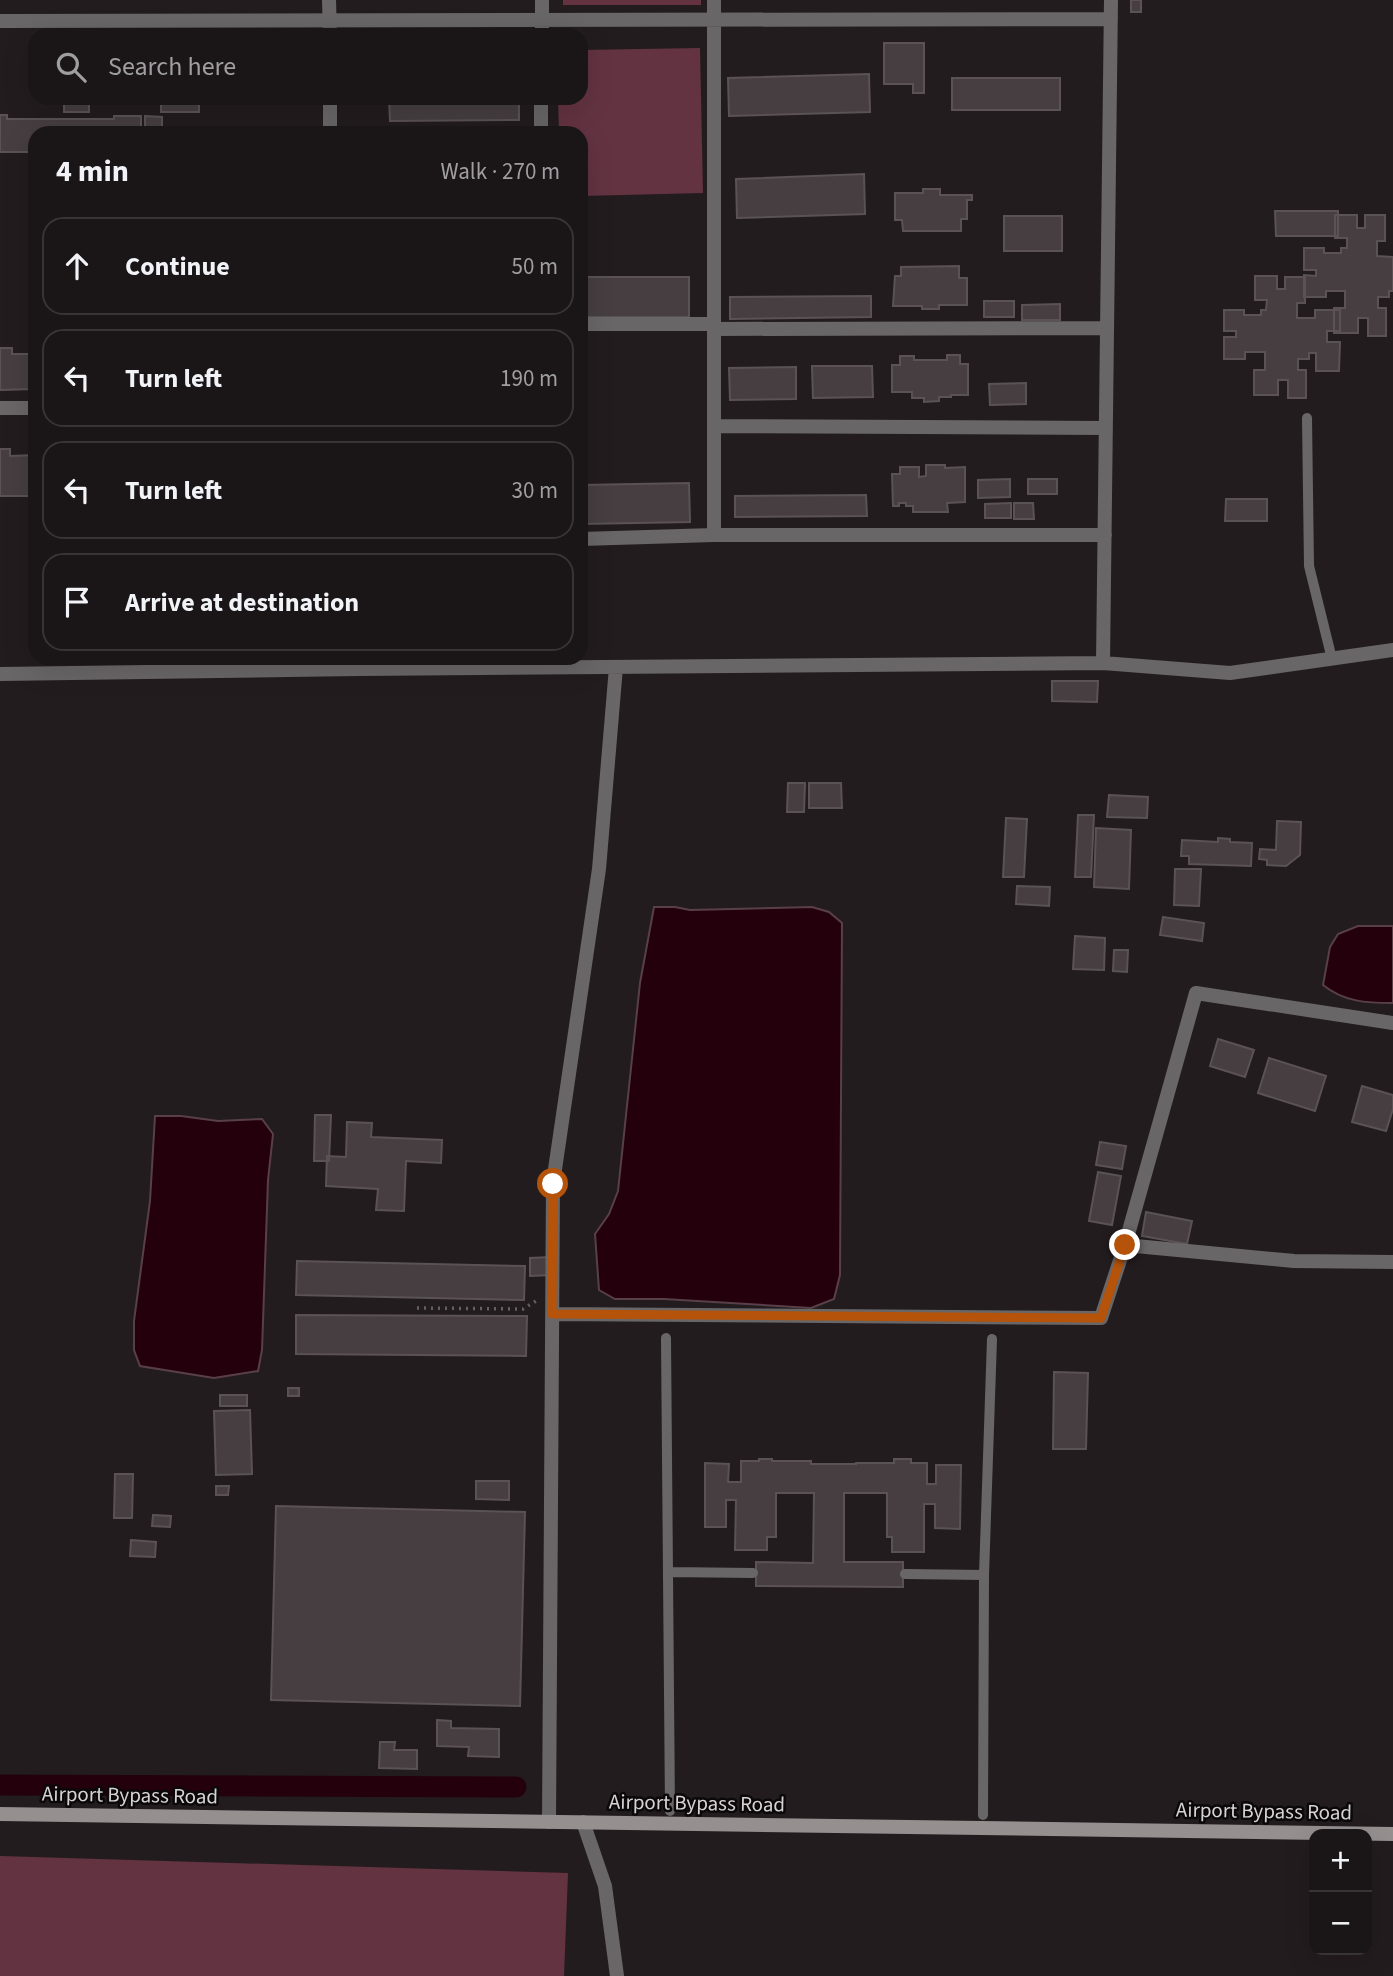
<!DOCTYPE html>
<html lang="en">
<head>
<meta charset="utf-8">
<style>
  :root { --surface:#1a1516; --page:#231e1f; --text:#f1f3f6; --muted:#9f9fa1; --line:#383435 }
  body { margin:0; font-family:"Source Sans 3",sans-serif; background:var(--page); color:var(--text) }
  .controls { position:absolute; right:21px; bottom:21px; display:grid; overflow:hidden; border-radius:14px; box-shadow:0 7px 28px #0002 }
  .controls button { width:63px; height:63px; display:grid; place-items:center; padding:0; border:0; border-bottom:2px solid var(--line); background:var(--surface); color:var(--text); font:35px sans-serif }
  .stop { position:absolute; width:21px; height:21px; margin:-16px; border:5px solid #b45309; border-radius:50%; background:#fff }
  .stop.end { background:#b45309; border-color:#fff; box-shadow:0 2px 7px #0008 }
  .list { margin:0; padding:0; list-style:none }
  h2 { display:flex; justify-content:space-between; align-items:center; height:91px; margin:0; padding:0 28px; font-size:30px }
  h2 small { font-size:23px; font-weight:400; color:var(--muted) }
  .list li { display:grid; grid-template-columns:46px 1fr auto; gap:21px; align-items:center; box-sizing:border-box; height:98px; margin:0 14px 14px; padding:0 14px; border:2px solid var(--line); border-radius:21px }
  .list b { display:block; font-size:26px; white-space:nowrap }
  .list em { font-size:23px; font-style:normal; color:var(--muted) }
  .icon { flex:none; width:38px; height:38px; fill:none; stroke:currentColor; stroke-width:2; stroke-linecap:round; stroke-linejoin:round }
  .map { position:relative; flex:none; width:1393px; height:1976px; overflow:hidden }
  .search { position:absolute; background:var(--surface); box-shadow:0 7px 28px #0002; left:28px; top:28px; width:560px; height:77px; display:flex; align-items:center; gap:18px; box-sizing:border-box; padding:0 24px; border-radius:21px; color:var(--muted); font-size:26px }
  .panel { position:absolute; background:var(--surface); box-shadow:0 7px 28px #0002; left:28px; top:126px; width:560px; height:539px; border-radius:21px }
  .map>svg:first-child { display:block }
  .green { fill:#633342 }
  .water { fill:#23000c; stroke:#593f48; stroke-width:2 }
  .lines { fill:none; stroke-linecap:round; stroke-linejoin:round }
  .canal { stroke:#23000c; stroke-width:21 }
  .building { fill:#463e40; stroke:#5a5254; stroke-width:2 }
  .path { stroke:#666062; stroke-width:3.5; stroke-dasharray:2 5; stroke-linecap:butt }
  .lane { stroke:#696667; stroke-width:10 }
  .street { stroke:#696667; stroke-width:14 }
  .secondary { stroke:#958f90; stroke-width:14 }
  .route { stroke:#b45309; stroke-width:9 }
  .labels { text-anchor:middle; stroke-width:5; stroke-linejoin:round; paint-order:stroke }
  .street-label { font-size:21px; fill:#d7d3d4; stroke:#0a0808 }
</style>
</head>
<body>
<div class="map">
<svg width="1393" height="1976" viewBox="0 0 1393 1976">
  <rect width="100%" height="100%" fill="#231c1e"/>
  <path class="green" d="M 563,0 L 701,0 L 701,5 L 563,5 Z
    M 700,48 L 703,193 L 581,196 L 581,133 L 559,133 L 558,98 L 581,98 L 581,50 Z
    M 0,1856 L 568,1873 L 564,1976 L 0,1976 Z"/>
  <path class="water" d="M 654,907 L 675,907 L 690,910 L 812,907 L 829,912 L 842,923 L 840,1275 L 834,1299 L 811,1308 L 664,1299 L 615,1299 L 599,1290 L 595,1234 L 609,1214 L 618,1191 L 640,983 Z
    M 1358,926 L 1393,926 L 1393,1003 C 1367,1003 1344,1002 1323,985 L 1330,947 L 1338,934 Z
    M 155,1116 L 181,1116 L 218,1121 L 262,1119 L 273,1134 L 268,1180 L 262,1350 L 258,1371 L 214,1378 L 140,1366 L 134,1350 L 134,1321 L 150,1201 Z"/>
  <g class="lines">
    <path class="canal" d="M 0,1785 L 516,1787"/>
  </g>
  <path class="building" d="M 1131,0 L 1141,0 L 1141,12 L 1131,12 Z
    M 884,43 L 924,43 L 924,93 L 913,93 L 913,84 L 884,84 Z
    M 869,74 L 870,112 L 729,116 L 728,78 Z
    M 952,78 L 1060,78 L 1060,110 L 952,110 Z
    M 64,98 L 89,98 L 89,112 L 64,112 Z
    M 161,98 L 199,98 L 199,112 L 161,112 Z
    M 389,98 L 519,98 L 519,120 L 390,121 Z
    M 0,115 L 7,115 L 7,119 L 114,119 L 114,116 L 141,116 L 141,133 L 35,133 L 35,152 L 0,152 Z
    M 145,116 L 162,117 L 162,133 L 145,133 Z
    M 864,174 L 865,214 L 737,218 L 736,179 Z
    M 923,189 L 940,189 L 940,195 L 972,195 L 972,200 L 967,200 L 967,219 L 961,219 L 961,231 L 903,231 L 902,220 L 895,220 L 895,193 L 923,193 Z
    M 1275,211 L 1338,211 L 1338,236 L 1276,236 Z
    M 1335,215 L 1357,215 L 1357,228 L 1365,228 L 1365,215 L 1385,215 L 1385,241 L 1377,241 L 1377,256 L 1393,257 L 1393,291 L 1389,291 L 1389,297 L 1378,297 L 1378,308 L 1386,308 L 1386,336 L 1368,336 L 1368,318 L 1358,318 L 1358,333 L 1334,333 L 1334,308 L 1345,308 L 1345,291 L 1326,291 L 1326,297 L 1304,297 L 1304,275 L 1316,276 L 1316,270 L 1304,270 L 1304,248 L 1324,248 L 1324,253 L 1341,253 L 1341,248 L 1347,248 L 1347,238 L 1335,238 Z
    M 1004,216 L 1062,216 L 1062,251 L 1004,251 Z
    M 959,266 L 959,278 L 967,278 L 967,305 L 939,305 L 939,309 L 922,309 L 922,306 L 893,306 L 895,276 L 901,276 L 901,267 Z
    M 1255,276 L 1277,276 L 1277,289 L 1285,289 L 1285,277 L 1305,277 L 1305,303 L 1297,303 L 1297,318 L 1315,318 L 1315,310 L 1340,310 L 1340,331 L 1327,331 L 1327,342 L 1340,342 L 1339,371 L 1316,371 L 1316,353 L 1309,353 L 1309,359 L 1298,359 L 1298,370 L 1306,370 L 1306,398 L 1288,398 L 1288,380 L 1278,380 L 1278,395 L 1254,395 L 1254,370 L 1265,370 L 1265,352 L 1245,352 L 1245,359 L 1224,359 L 1224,337 L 1236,337 L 1236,331 L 1224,331 L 1224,310 L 1244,310 L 1244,315 L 1261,315 L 1261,310 L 1266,310 L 1267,300 L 1255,300 Z
    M 581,277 L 689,277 L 689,317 L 581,317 Z
    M 871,296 L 871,317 L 730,319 L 730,297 Z
    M 984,301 L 1014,301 L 1014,317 L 984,317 Z
    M 1060,304 L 1060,320 L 1022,320 L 1022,305 Z
    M 0,348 L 12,348 L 12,354 L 35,354 L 35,389 L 0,390 Z
    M 947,355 L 960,355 L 960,364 L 968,364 L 968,395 L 951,395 L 951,397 L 939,397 L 939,401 L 924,402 L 924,398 L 912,398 L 912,392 L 892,392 L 892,365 L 900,365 L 900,356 L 914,356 L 914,360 L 947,360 Z
    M 812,366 L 872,366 L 873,397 L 813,398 Z
    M 796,367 L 796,399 L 730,400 L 729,368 Z
    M 1026,383 L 1026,404 L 990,405 L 989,384 Z
    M 0,449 L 10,449 L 10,456 L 35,455 L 35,496 L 0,496 Z
    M 926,465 L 945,465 L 945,468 L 965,467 L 965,502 L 947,503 L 948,512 L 913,512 L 913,506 L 906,506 L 906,503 L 899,503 L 899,506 L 893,506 L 892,474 L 900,474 L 900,467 L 919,467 L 919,477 L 926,476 Z
    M 1010,479 L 1010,497 L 978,498 L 978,480 Z
    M 1028,479 L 1057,479 L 1057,494 L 1028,494 Z
    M 689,483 L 690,522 L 581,524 L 581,485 Z
    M 866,495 L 867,516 L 735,517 L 735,496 Z
    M 1226,499 L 1267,499 L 1267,521 L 1225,521 Z
    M 1011,503 L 1011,518 L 985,518 L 985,504 Z
    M 1014,503 L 1033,503 L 1034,519 L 1014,519 Z
    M 1052,681 L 1098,681 L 1097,702 L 1052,701 Z
    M 788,783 L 805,783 L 804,812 L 787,812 Z
    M 809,783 L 841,783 L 842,808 L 809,808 Z
    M 1109,795 L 1148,797 L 1147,818 L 1107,817 Z
    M 1078,815 L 1094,815 L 1091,877 L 1075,877 Z
    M 1006,818 L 1027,819 L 1024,877 L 1003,877 Z
    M 1277,821 L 1301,822 L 1300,855 L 1286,866 L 1267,865 L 1267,860 L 1259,859 L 1260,849 L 1276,850 Z
    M 1096,828 L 1131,830 L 1129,889 L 1094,887 Z
    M 1218,838 L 1230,839 L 1230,842 L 1252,843 L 1251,866 L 1189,864 L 1189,856 L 1181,856 L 1182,840 L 1218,842 Z
    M 1175,869 L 1201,869 L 1199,906 L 1174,905 Z
    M 1017,886 L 1050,887 L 1049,906 L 1016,904 Z
    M 1163,917 L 1204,923 L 1202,941 L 1160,935 Z
    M 1075,936 L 1105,938 L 1104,970 L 1073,969 Z
    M 1114,950 L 1128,950 L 1127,972 L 1113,971 Z
    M 1218,1039 L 1254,1050 L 1245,1077 L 1210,1066 Z
    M 1269,1058 L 1326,1076 L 1315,1111 L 1258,1093 Z
    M 1362,1086 L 1393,1095 L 1393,1109 L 1386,1131 L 1352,1122 Z
    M 315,1115 L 331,1115 L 329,1161 L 314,1161 Z
    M 347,1122 L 372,1123 L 371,1137 L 442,1140 L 441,1163 L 406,1161 L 404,1211 L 376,1210 L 378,1189 L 326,1186 L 327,1156 L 346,1157 Z
    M 1100,1142 L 1126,1146 L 1122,1169 L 1096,1165 Z
    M 1098,1172 L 1121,1176 L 1112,1225 L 1089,1221 Z
    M 1146,1212 L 1192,1221 L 1187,1244 L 1142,1236 Z
    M 551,1257 L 552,1275 L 530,1276 L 530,1258 Z
    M 297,1261 L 525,1266 L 524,1300 L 296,1295 Z
    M 296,1315 L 527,1316 L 526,1356 L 296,1354 Z
    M 1054,1372 L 1088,1373 L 1086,1449 L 1053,1449 Z
    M 288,1388 L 299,1388 L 299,1396 L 288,1396 Z
    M 220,1395 L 247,1395 L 247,1406 L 220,1406 Z
    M 250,1410 L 252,1474 L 216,1475 L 214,1411 Z
    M 759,1459 L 772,1459 L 772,1461 L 811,1461 L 811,1464 L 856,1464 L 856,1463 L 894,1463 L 894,1459 L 911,1459 L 911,1463 L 927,1463 L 927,1484 L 936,1484 L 936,1465 L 961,1465 L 960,1529 L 935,1528 L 935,1504 L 924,1504 L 924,1552 L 892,1552 L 892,1537 L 887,1537 L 887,1493 L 844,1493 L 844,1562 L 903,1562 L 903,1587 L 756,1586 L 756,1562 L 813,1563 L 814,1493 L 776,1493 L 776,1537 L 767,1537 L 767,1550 L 735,1550 L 736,1500 L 726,1500 L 726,1527 L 705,1527 L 705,1463 L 729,1464 L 728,1482 L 741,1482 L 741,1461 L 759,1461 Z
    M 115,1474 L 133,1474 L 132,1518 L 114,1518 Z
    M 476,1481 L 509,1481 L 509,1500 L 476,1499 Z
    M 216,1486 L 229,1486 L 228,1495 L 216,1495 Z
    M 276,1506 L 525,1512 L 520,1706 L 271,1700 Z
    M 153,1515 L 171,1516 L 170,1527 L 152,1526 Z
    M 131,1540 L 156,1542 L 155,1557 L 130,1556 Z
    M 437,1720 L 451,1721 L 451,1728 L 499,1729 L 499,1757 L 468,1756 L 469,1747 L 437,1746 Z
    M 380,1742 L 395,1742 L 394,1750 L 417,1750 L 417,1769 L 379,1768 Z"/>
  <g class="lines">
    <path class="path" d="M 417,1308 L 523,1309 L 536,1301"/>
    <path class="lane" d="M 1307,418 L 1309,566 L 1332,659
      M 666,1338 L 670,1811
      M 668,1572 L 753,1573
      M 905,1574 L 984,1575
      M 983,1815 L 984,1575 L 992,1339"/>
    <path class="street" d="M 329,0 L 330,35
      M 714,0 L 714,535
      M 0,21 L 1111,19
      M 542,35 L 542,0
      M 330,98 L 330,133
      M 541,133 L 541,98
      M 581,324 L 714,324
      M 714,329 L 1107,328
      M 1,408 L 35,408
      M 714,426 L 1106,428
      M 581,539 L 714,535 L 1105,535
      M 1103,663 L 1111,0
      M 0,674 L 358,669 L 1103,663 L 1230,673 L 1393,650
      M 1125,1245 L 1196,993 L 1393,1023
      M 553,1314 L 1101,1318 L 1125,1245 L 1294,1261 L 1393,1262
      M 549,1822 L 553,1183 L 599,869 L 616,667
      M 583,1822 L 605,1886 L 617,1976"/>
    <path class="secondary" d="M 0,1814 L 1393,1834"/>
  </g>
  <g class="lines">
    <path class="route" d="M 553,1184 L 552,1314 L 1101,1318 L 1125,1245"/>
  </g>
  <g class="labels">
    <g class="street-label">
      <text transform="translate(130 1795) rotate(1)" y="7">Airport Bypass Road</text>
      <text transform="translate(697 1803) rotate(1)" y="7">Airport Bypass Road</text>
      <text transform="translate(1264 1811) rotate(1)" y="7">Airport Bypass Road</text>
    </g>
  </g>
</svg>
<div class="controls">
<button>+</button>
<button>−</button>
</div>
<div class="stop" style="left:553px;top:1184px"></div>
<div class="stop end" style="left:1125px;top:1245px"></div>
<div class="search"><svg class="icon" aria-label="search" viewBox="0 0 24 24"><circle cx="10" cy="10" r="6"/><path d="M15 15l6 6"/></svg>Search here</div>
<section class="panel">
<h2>4 min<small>Walk · 270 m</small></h2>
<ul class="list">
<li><svg class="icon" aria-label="ahead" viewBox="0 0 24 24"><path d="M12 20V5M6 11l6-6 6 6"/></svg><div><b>Continue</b></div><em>50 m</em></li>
<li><svg class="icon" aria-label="left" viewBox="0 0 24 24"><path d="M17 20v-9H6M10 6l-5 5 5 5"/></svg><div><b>Turn left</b></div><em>190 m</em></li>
<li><svg class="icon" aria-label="left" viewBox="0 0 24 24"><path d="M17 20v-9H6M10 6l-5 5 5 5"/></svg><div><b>Turn left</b></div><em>30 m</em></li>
<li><svg class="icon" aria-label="arrive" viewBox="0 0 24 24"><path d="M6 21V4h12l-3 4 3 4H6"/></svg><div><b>Arrive at destination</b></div></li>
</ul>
</section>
</div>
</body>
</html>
